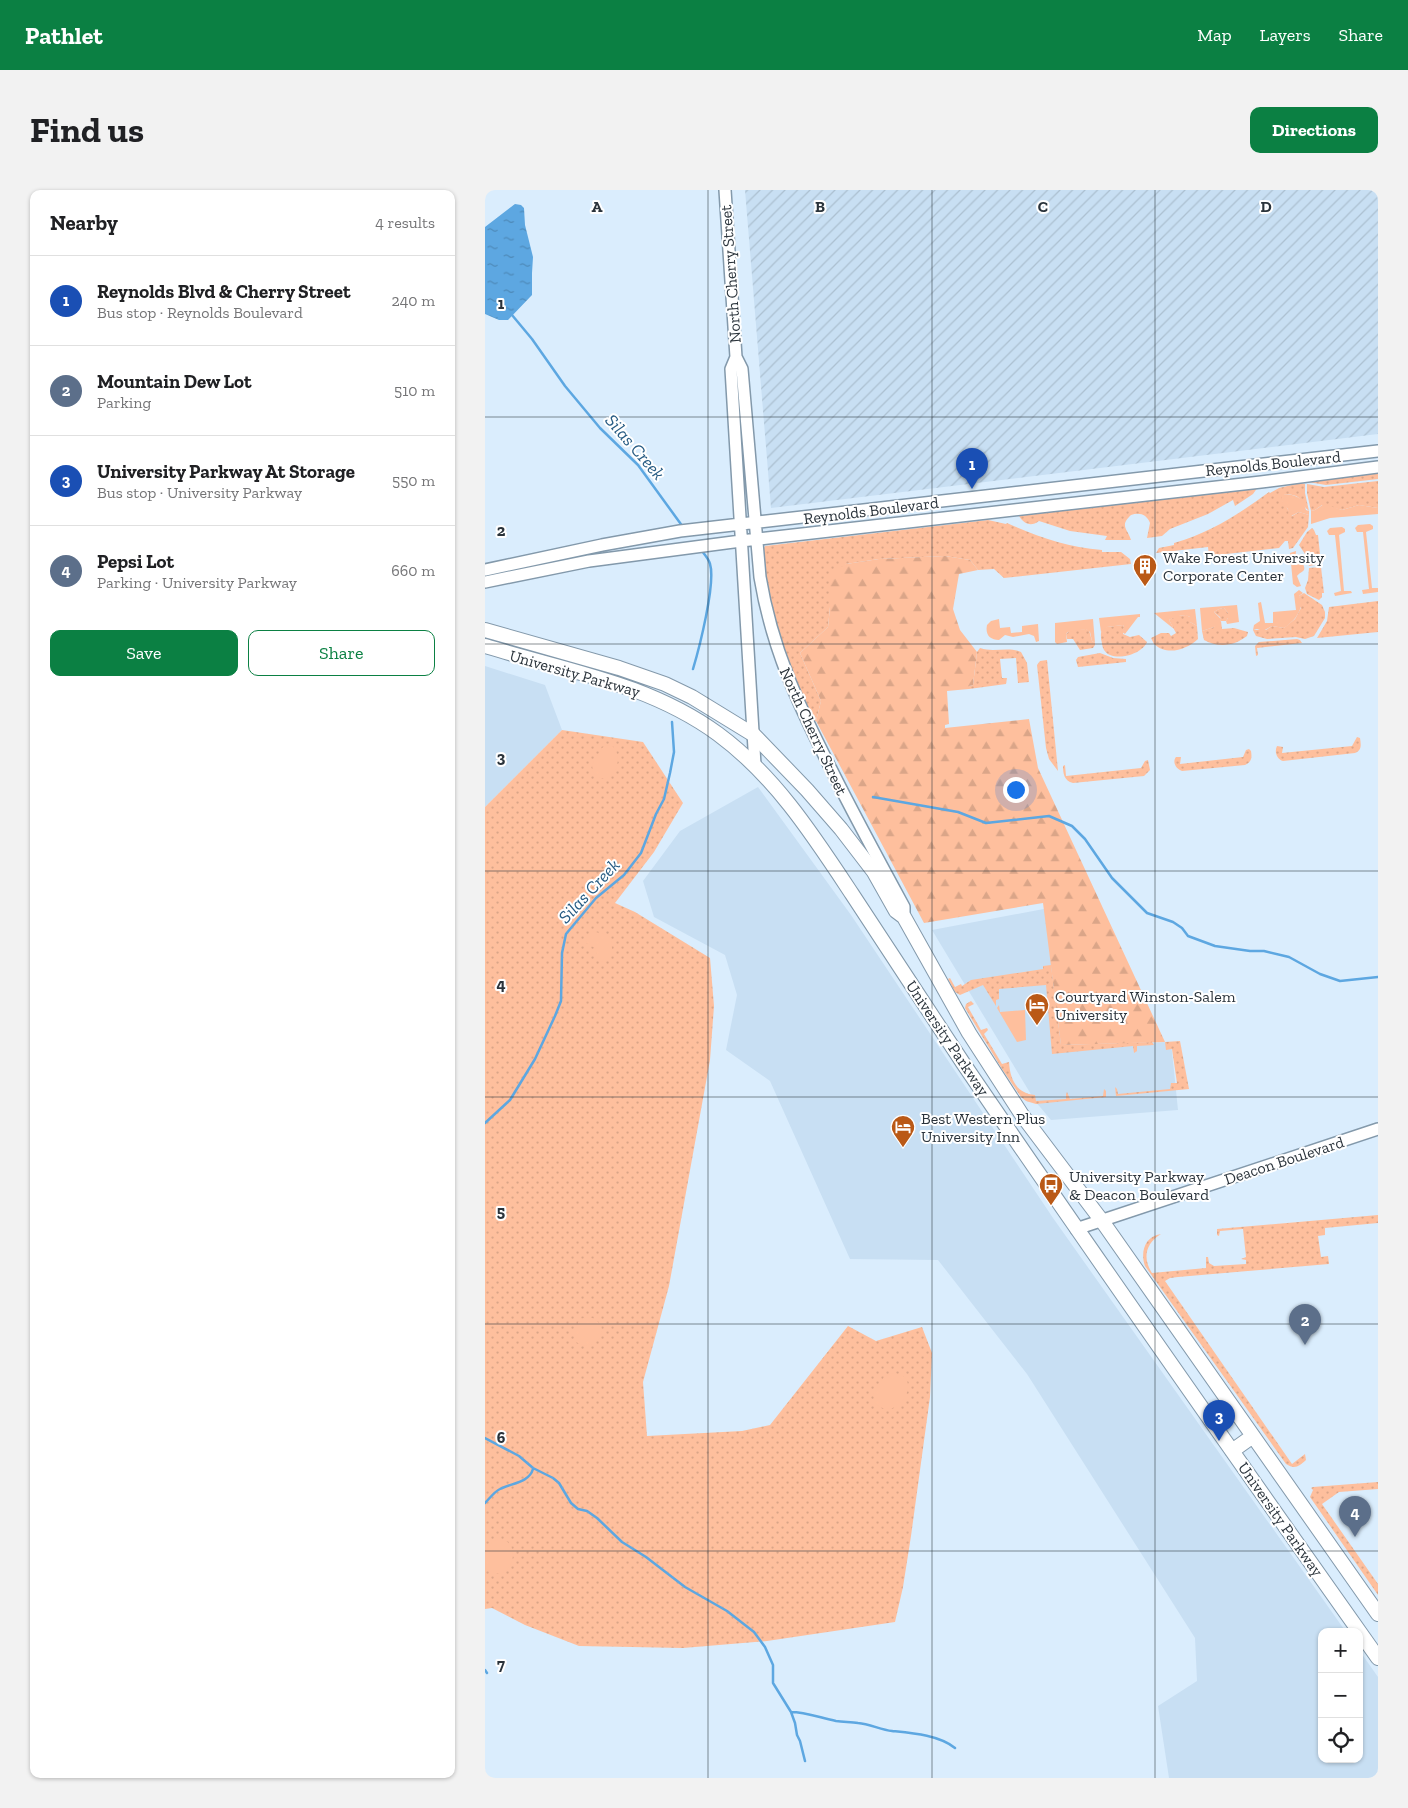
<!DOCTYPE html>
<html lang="en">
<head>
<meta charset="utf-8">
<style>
  :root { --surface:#fff; --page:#f2f2f2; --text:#202124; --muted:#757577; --line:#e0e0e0; --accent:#0b8043 }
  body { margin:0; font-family:"Zilla Slab",serif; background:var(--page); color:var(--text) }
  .controls { position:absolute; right:15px; bottom:15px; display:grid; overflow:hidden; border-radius:10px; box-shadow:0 1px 4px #0004 }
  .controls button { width:45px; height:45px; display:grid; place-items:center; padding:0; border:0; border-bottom:1px solid var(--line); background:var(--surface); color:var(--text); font:25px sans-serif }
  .you { position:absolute; left:530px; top:599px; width:18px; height:18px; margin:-12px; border:4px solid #fff; border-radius:50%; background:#1a73e8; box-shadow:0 0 0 8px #1a73e833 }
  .badge { display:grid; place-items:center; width:32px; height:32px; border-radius:50%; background:var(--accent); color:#fff; font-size:16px; font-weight:700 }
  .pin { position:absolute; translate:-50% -41px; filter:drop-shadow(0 1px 2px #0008) }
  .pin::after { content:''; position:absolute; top:26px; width:18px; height:15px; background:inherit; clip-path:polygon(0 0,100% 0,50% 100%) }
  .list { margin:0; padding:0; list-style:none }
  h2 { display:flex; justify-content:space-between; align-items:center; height:65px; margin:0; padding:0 20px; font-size:21px }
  h2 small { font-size:16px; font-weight:400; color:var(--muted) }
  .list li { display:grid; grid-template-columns:32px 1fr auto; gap:15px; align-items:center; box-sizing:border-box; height:90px; padding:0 20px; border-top:1px solid var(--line) }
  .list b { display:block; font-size:19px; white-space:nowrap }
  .list p { margin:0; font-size:16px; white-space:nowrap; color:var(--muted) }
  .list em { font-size:16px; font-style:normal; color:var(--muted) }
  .actions { display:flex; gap:10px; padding:15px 20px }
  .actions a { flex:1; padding:11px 0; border:1px solid var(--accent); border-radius:10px; text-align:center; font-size:18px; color:var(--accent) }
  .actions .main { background:var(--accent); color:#fff }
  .icon { flex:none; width:28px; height:28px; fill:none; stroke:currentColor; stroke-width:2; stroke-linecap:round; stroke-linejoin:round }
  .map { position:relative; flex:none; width:893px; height:1588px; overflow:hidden; border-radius:10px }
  header { display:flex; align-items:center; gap:30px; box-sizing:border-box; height:70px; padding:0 25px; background:var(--accent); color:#fff }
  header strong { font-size:24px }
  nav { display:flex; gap:28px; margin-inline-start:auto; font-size:18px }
  .intro { display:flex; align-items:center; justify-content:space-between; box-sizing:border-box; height:120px; padding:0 30px }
  h1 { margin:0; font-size:35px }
  .button { padding:12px 22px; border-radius:10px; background:var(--accent); color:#fff; font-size:18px; font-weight:700 }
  main { display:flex; gap:30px; padding:0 30px }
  aside { flex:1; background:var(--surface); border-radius:10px; box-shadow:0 1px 4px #0004 }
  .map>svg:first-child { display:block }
  .built { fill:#c8dff3 }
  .industrial { fill:url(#industrial-furrows) }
  .grass { fill:url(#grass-dots) }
  .forest { fill:url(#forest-firs) }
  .garden { fill:#febf9d }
  .water { fill:url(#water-ripples) }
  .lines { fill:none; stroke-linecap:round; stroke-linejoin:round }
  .stream { stroke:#5da7e1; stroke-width:2.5 }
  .secondary-casing { stroke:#8399ab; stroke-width:14 }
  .primary-casing { stroke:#8399ab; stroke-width:16 }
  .secondary { stroke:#fff; stroke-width:11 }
  .primary { stroke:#fff; stroke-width:14 }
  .grid { fill:none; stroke:#2a333b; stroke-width:1; stroke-opacity:0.55 }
  .labels { text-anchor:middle; stroke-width:4; stroke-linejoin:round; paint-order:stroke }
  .street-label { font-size:16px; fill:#2a333b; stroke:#fff }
  .poi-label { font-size:16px; fill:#2a333b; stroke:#fff; text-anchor:start }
  .water-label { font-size:18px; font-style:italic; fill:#265b83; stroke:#fff }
  .grid-label { font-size:16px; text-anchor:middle; font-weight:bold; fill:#2a333b; stroke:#fff; stroke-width:4; stroke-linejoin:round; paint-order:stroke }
</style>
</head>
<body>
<header>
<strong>Pathlet</strong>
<nav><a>Map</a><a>Layers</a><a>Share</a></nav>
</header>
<div class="intro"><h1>Find us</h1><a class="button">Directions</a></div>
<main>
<aside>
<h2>Nearby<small>4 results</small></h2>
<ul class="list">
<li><span class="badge" style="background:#1a4fb4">1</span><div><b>Reynolds Blvd &amp; Cherry Street</b><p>Bus stop · Reynolds Boulevard</p></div><em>240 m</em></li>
<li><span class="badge" style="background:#5c6f8a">2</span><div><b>Mountain Dew Lot</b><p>Parking</p></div><em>510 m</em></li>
<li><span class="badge" style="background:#1a4fb4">3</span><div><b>University Parkway At Storage</b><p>Bus stop · University Parkway</p></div><em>550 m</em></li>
<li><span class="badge" style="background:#5c6f8a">4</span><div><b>Pepsi Lot</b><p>Parking · University Parkway</p></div><em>660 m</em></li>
</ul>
<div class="actions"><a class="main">Save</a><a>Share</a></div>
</aside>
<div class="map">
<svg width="893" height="1588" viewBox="0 0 893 1588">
  <defs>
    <pattern id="industrial-furrows" width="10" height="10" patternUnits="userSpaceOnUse" patternTransform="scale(1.25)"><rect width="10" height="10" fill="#c8dff3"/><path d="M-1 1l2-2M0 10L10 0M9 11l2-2" fill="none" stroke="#acc0d1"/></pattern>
    <pattern id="grass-dots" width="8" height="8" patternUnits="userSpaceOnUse" patternTransform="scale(1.25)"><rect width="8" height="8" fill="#febf9d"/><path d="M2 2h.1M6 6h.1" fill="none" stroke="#daa588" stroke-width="1.8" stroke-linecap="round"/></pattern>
    <pattern id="forest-firs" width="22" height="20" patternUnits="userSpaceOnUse" patternTransform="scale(1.25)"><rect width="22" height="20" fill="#febf9d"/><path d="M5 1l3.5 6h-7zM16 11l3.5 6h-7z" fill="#daa588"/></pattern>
    <pattern id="water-ripples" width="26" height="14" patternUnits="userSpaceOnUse" patternTransform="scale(1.25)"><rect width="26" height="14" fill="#5da7e1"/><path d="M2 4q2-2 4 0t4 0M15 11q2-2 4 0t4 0" fill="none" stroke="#4d89b8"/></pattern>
  </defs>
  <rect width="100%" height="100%" fill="#daedfd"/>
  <path class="built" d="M 0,476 L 60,495 L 77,540 L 0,617 Z
    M 273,597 L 366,725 L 568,1028 L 861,1442 L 837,1442 L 837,1569 L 874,1569 L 874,1460 L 893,1487 L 893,1588 L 684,1588 L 673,1516 L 712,1491 L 710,1448 L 542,1184 L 453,1070 L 365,1069 L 285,891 L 241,860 L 252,805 L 240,765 L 169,727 L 158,691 L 195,641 Z
    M 564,718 L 584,855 L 686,852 L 693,920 L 566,930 L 550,911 L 447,740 Z"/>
  <path class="industrial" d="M 260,0 L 893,0 L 893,244 L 286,318 Z"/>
  <path class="grass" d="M 893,282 L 893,289 L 841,295 L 817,291 Z
    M 893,291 L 893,318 L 874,315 L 857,320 L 837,315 L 830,320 L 826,321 L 822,303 L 822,294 L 839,297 Z
    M 815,293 L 820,294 L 820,303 L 824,321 C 812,310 819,305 799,304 L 797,310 L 807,326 L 814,322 L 824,325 L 823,337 L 808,358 L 804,359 L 803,351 L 800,351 L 794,358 L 724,366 L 723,357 L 671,363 L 674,358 L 689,355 L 689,353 C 725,343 754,324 784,302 L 785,303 L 794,298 Z
    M 773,297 L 768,304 L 750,316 L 748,310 L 723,324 L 685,339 L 677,346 L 662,348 L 665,333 C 662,325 655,322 646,325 C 634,336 643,339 646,350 L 620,350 L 622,346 L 585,341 L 554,331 C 546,337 539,334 534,326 Z
    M 503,330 L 521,334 L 522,333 C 553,347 582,357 617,360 L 617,362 L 636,362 L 645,369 L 646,374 L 519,388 L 509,379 L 493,380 L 485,370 L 460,366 L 394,369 L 361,374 L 345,417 L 343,437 L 315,463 L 336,511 L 331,531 L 329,532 L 312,498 L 292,447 L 279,381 L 278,360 L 280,356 Z
    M 827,338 L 829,340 L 831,345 L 833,345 L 836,374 L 824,376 L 820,364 L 814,355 L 822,342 Z
    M 836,377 L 839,403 L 837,403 L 837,407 L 834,410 L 822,404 L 820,398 L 823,390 L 824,378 Z
    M 819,403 L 837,415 L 840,422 L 840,428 L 829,446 L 820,449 L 811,447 L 782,449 L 771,446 L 768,440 L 781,440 L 787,436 L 799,438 L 810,429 L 816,418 L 814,406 Z
    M 893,411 L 893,442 L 832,448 L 842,431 L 844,417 Z
    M 739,418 L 743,423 L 743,428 L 741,431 L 736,431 L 737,439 L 749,438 L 763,442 L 762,446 C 749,456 734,458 719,450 L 717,441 L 729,437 L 736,431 L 735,427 L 729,422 L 734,419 Z
    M 701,425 L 705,427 L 705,432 L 712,436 L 713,449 C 701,460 682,466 669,454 L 666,448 L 676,443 L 684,443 L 686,446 L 691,443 L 684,430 L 691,426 Z
    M 638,435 L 639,437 L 638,444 L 645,447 L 654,445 L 662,452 C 657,465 627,473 619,460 C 617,457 617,452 616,449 C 616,445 615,441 619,438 C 623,436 633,436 638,435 Z
    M 601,439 L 604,440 L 607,451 L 610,453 L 610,455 L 608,458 L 595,460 L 588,449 L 582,449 L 581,444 L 586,440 Z
    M 812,449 L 815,450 L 817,453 L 772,458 L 773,465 L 771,466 L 770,456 L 774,452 Z
    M 495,458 C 509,463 523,456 536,462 L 542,473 L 544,492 L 533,493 L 531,468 L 515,469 L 517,488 L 522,488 L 521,494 L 484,499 L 484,496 L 488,495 L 492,462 Z
    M 615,463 L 628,468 L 641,469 L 641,472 L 593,477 L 591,470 L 593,467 Z
    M 562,470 L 573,581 L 564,569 L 561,558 L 552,475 L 555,471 Z
    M 77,540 L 158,552 L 198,613 L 169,662 L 130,713 L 150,722 L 225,768 L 229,816 L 225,870 L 184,1096 L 158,1192 L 162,1246 L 257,1241 L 285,1235 L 363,1136 L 391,1151 L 437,1137 L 447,1163 L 445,1207 L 426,1346 L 418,1397 L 410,1432 L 282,1451 L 198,1458 L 94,1456 L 40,1435 L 7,1418 L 0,1419 L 0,617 Z
    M 872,547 L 875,548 C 876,555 877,560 870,563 L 798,571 C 792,569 789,562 792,556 L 798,557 L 797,563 L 867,556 Z
    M 764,559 L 766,561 C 767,567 767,572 760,575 L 697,581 C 691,579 687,572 691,567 L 696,567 L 695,574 L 758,567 L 761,560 Z
    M 663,570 L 665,580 L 659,586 L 588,593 C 579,591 578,583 578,576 L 580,575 L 581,586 L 656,578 L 660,571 Z
    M 566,775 L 576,855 L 667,852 L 669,855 L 652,856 L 652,861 L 649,863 L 648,856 L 567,864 L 561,795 L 514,799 L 514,809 L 511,810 L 511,816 L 498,795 L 475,805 L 470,802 L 463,789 L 465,788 L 470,797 L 476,794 L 477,796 L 486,790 L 558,779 L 558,776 Z
    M 486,811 L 489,814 L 483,817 L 496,840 L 502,838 L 503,840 L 499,844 L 517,874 L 524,872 C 525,889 531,903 550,905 L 551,911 L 581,909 L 581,904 L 582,902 L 585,909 L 618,906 L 619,899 L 621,901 L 621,907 L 551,914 L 541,911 L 536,907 L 517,879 L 480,818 L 481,814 Z
    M 695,851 L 704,899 L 631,906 L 630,897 L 632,899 L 633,904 L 685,899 L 686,893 L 692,893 L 687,859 L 681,860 L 680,852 Z
    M 893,1025 L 893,1033 L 840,1038 L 840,1045 L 833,1046 L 836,1067 L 843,1066 L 844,1074 L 693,1087 L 685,1088 L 680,1091 L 807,1274 L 820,1264 L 821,1270 C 814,1276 810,1280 801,1274 L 660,1076 C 655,1062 660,1046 676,1044 C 661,1053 657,1068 667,1083 L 721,1078 L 721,1067 L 723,1067 L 724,1073 L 729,1076 L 761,1074 L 761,1070 L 756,1069 L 761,1067 L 758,1039 L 735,1041 L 734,1046 L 732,1045 L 732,1039 Z
    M 893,1292 L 893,1299 L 854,1302 L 837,1314 L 893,1394 L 893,1405 L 825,1307 L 828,1300 L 826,1298 L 828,1297 Z"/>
  <path class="forest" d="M 460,366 L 485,370 L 493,380 L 474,384 L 468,419 L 475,440 L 492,462 L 488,495 L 484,496 L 484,499 L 462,501 L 464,534 L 460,535 L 460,538 L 544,529 L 553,578 L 680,852 L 576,855 L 558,713 L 439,733 L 331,531 L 336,511 L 315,463 L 343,437 L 345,417 L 345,384 L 361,374 L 394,369 Z"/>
  <path class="garden" d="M 797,304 C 810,304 818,307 821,320 L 824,321 L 824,325 L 814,322 L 804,327 L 803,319 C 799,316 795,310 797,304 Z
    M 839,314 L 857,320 L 874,315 L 893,318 L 893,324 L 845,328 L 826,334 L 826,321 L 830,320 Z
    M 885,334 L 888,336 L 888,339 L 881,342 L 887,398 L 893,398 L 893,402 L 878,404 L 877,400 L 884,399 L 878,342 L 872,342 L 870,338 L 873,335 Z
    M 857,337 L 860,339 L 860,342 L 854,345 L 859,401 L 866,401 L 867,403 L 850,406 L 849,403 L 856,401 L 850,345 L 844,345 L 842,341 L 845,338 Z
    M 811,361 L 810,371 L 818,374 C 822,382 816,381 812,386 L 816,396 L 812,397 L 808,394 L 805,363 Z
    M 814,400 L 818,403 L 814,406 L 817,413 C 814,425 809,431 799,438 L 787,436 L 778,441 L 772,439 L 768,440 L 769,435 L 775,431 L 773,413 L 776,412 L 780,433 L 788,433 L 788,422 L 811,420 L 809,404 Z
    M 752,415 L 754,432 L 742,434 L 741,431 L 743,428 L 743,423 L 739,418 L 734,419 L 729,422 L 736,429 L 735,435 L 717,441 L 715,418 Z
    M 710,419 L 712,436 L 705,432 L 705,427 C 698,423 691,427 684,430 L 689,439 L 669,423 Z
    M 655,424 L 655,427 L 653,427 L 640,444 L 637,442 L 639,437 L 638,435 L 622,437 L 616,442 L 614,428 Z
    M 514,429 L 515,438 L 525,437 L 526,443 L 537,442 L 537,436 L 553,434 L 554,451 L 551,452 L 549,446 L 544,444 L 528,447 L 520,445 L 514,450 C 505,450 500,445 502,435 L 506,431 Z
    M 608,429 L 610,453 L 607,451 L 605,442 L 601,439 L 583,442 L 581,444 L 582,452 L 572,454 L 570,452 L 570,433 Z
    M 126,555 C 142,565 127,604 108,582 L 107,575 L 117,558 L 120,556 Z
    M 107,741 L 122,745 L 126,748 L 127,760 L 122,771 L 118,772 L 113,770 L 110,758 L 101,753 L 102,745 Z
    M 514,815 L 515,822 L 540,820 L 541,850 L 532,852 L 512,818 Z
    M 104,1127 C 125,1133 118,1155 99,1156 L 89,1151 L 89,1141 L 95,1129 Z
    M 407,1183 C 442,1184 412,1236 390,1213 L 388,1204 L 399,1187 Z
    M 13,1349 C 40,1349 27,1400 0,1378 L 0,1361 L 8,1351 Z"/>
  <path class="water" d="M 30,14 L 36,15 L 39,18 L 40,35 L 48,67 L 47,83 L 47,105 L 23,130 L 14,130 L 0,124 L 0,37 Z"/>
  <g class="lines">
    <path class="stream" d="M 27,125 L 47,149 L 80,196 L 115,238 L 153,275 L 198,337
      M 208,479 C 214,459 231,393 225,374 C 224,369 219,364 217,361
      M 388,607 L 473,622 L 501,633 L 564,626 L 587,636 L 600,649 L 627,688 L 662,723 L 688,732 L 697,738 L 703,746 L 730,756 L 765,761 L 779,761 L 804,767 L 835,784 L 855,791 L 893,787
      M 0,933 L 25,910 L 50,869 L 70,826 L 76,811 L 77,763 L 81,744 L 111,708 L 139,685 L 156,663 L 171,624 L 179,609 L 185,583 L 189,562 L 187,532
      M 0,1248 L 34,1266 L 48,1278 L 68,1288 L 74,1293 L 86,1313 L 93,1319 L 102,1321 L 112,1328 L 137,1352 L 161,1367 L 200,1397 L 242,1421 L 269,1442 L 280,1457 L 288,1475 L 288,1493 L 306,1522 L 310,1533 L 312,1545 L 315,1551 L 320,1571
      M 0,1313 C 5,1308 9,1302 15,1299 C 26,1293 44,1293 48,1279
      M 0,1480 L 2,1483
      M 306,1522 C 320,1522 336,1528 351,1531 C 359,1532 366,1532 373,1533 C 385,1534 396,1540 407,1541 C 427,1543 454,1545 470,1558"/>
    <g class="secondary-casing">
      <path id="secondary" d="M 240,0 L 251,167 L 246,179 L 270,575
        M 251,167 L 257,179 L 275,387 C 287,459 313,514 346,579 C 369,625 394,671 419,717 L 419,727
        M 0,380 L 117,355 L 195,341 L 893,261
        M 0,392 L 104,371 L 256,351 L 776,292 L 893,277
        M 591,1039 L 893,939"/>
    </g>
    <g class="primary-casing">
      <path id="primary" d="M 0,440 L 134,478 L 180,494 L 207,507 L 269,545 L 322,600 L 356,639 L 389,682 L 411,721 L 419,727 L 484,843 L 537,925 L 617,1031 L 893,1424
        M 0,456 C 81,481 163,493 233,544 C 290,586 328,645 367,704 C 404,760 441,817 478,873 C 614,1073 753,1270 893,1468
        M 747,1261 L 768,1246"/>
    </g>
    <use href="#secondary" class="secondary"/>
    <use href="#primary" class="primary"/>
  </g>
  <path class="grid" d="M 223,0 L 223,1588M 447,0 L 447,1588M 670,0 L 670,1588M 0,227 L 893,227M 0,454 L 893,454M 0,681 L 893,681M 0,907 L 893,907M 0,1134 L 893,1134M 0,1361 L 893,1361"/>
  <defs>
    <g id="building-pin" transform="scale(1.25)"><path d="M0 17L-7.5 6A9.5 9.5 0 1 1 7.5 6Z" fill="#ba5916" stroke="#fff"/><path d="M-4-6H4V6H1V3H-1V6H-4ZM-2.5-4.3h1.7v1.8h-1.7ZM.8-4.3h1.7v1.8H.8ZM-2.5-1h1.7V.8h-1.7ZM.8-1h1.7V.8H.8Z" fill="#fff"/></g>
    <g id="hotel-pin" transform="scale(1.25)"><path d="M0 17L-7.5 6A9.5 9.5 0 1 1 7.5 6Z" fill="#ba5916" stroke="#fff"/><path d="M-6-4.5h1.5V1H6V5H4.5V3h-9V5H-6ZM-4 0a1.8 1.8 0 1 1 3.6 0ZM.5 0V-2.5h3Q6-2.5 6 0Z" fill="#fff"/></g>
    <g id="bus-pin" transform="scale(1.25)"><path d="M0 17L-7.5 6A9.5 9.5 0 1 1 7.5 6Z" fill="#ba5916" stroke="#fff"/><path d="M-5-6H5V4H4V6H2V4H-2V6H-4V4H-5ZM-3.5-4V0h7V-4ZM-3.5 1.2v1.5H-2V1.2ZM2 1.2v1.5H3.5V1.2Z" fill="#fff"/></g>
  </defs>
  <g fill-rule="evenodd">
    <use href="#building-pin" x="660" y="376"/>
    <use href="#hotel-pin" x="552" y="815"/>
    <use href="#hotel-pin" x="418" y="937"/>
    <use href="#bus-pin" x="566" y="995"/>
  </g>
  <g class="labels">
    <g class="street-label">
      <text transform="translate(245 84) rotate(-94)" y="6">North Cherry Street</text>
      <text transform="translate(788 273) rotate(-6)" y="6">Reynolds Boulevard</text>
      <text transform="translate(386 320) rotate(-7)" y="6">Reynolds Boulevard</text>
      <text transform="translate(90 483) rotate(16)" y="6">University Parkway</text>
      <text transform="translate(329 541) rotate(65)" y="6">North Cherry Street</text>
      <text transform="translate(463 848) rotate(56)" y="6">University Parkway</text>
      <text transform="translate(799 970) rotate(-18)" y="6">Deacon Boulevard</text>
      <text transform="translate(796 1329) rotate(55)" y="6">University Parkway</text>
    </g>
    <g class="poi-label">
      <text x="678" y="373">Wake Forest University<tspan x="678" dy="18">Corporate Center</tspan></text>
      <text x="570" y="812">Courtyard Winston-Salem<tspan x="570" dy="18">University</tspan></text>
      <text x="436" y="934">Best Western Plus<tspan x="436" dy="18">University Inn</tspan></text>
      <text x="584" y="992">University Parkway<tspan x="584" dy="18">&amp; Deacon Boulevard</tspan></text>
    </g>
    <g class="water-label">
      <text transform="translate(150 257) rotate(49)" y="6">Silas Creek</text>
      <text transform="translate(104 701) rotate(-47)" y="6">Silas Creek</text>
    </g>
  </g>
  <g class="grid-label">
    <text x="112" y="22">A</text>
    <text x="335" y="22">B</text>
    <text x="558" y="22">C</text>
    <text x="781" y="22">D</text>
    <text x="16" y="119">1</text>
    <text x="16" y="346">2</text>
    <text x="16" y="573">3</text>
    <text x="16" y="800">4</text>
    <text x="16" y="1027">5</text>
    <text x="16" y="1253">6</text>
    <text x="16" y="1480">7</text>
  </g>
</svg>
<div class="controls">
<button>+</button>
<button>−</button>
<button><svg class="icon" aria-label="locate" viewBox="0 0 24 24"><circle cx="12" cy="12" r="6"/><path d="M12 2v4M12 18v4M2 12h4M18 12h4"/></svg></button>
</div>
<div class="you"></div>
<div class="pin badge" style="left:487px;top:299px;background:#1a4fb4">1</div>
<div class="pin badge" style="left:820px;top:1155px;background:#5c6f8a">2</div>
<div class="pin badge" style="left:734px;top:1251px;background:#1a4fb4">3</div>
<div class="pin badge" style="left:870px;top:1347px;background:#5c6f8a">4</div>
</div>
</main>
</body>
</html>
